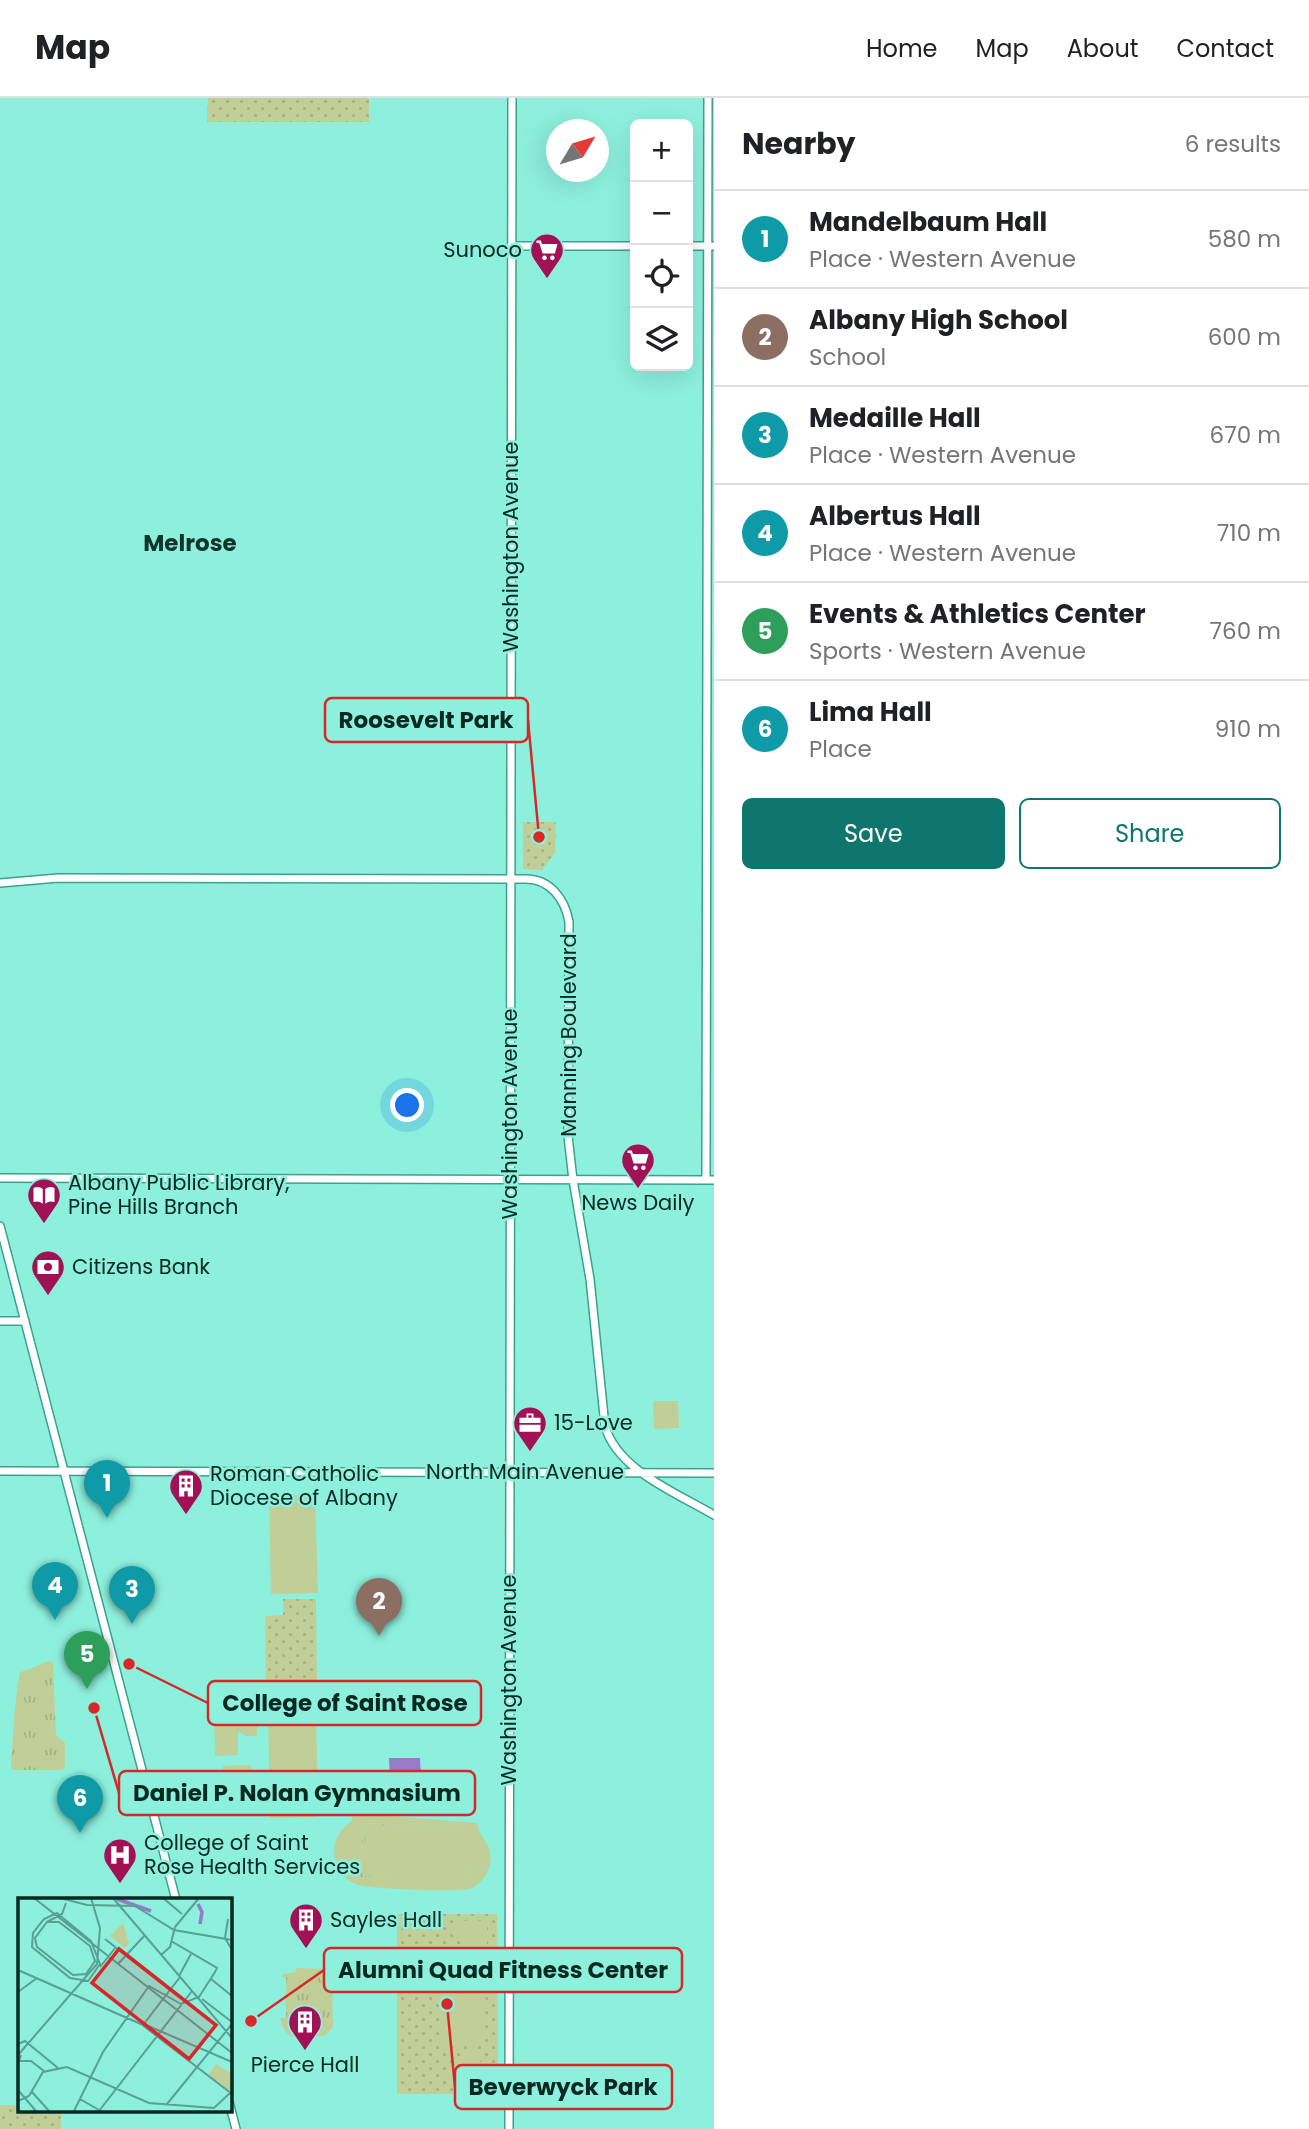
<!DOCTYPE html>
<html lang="en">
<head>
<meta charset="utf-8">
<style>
  :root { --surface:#fff; --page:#f6f6f6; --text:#202124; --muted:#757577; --line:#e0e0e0; --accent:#0f766e }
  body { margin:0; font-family:Poppins,sans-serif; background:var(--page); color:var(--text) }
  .controls { position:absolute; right:21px; top:21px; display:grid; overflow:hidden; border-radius:10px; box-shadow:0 7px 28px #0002 }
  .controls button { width:63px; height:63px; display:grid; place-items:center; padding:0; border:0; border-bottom:2px solid var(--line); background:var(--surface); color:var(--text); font:35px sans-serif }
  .compass { position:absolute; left:546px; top:21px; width:63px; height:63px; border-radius:50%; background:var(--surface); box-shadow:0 7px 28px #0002; rotate:52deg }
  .you { position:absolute; left:408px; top:1008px; width:24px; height:24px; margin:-18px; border:5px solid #fff; border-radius:50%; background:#1a73e8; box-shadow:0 0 0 10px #1a73e833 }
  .badge { display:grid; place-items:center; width:46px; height:46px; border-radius:50%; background:var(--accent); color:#fff; font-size:23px; font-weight:700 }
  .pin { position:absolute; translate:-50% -58px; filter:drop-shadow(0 2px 4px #0008) }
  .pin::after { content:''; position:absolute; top:37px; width:24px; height:21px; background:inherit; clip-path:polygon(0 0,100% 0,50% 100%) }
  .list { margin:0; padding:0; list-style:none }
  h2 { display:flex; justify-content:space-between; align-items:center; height:91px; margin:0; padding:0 28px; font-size:30px }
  h2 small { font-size:23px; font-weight:400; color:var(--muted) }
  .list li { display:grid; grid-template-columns:46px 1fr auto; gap:21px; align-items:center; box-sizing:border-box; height:98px; padding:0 28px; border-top:2px solid var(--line) }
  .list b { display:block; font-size:26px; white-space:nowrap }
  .list p { margin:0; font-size:23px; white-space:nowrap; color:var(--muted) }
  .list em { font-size:23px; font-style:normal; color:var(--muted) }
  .actions { display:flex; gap:14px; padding:21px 28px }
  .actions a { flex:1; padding:16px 0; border:2px solid var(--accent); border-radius:10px; text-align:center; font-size:24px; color:var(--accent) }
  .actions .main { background:var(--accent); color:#fff }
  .icon { flex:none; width:38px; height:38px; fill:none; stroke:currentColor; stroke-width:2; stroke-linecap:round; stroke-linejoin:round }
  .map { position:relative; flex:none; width:714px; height:2031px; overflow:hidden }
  header { display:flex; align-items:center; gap:42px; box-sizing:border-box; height:98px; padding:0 35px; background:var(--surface); border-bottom:2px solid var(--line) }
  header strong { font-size:33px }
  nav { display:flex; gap:38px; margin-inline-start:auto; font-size:24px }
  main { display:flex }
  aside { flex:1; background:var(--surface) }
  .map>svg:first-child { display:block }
  .grass { fill:url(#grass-tufts) }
  .park { fill:url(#park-dots) }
  .garden { fill:#c0cf98; fill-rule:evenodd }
  .water { fill:#987ac8 }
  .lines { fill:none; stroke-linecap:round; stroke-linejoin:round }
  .secondary-casing { stroke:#3aa191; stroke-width:10 }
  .primary-casing { stroke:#3aa191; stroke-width:10 }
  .secondary { stroke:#fff; stroke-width:7 }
  .primary { stroke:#fff; stroke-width:7 }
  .labels { text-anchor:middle; stroke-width:5; stroke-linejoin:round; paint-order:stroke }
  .poi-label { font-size:21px; fill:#072823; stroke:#8df0dd; text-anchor:start }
  .street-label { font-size:21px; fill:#072823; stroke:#8df0dd }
  .neighbourhood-label { font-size:23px; font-weight:bold; fill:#13332d; stroke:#8df0dd }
  .inset-river { fill:none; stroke:#987ac8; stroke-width:3.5 }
  .inset-road { fill:none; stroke:#57a093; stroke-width:2 }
  .view { fill:#d62828; fill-opacity:0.15; stroke:#d62828; stroke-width:3.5 }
  .inset-edge { fill:none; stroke:#072823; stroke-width:3.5 }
  .leader { fill:none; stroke:#d62828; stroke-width:2.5 }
  .callout-dot { fill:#d62828; stroke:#8df0dd; stroke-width:2.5 }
  .callout { fill:#8df0dd; stroke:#d62828; stroke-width:2.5 }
  .callout-label { font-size:23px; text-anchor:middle; font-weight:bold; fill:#072823 }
</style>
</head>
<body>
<header>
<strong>Map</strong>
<nav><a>Home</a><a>Map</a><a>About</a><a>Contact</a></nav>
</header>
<main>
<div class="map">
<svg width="714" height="2031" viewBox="0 0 714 2031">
  <defs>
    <pattern id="grass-tufts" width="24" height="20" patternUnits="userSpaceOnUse" patternTransform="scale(1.75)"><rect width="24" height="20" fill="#c0cf98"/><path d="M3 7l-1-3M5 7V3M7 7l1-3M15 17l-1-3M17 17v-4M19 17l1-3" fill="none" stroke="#a4b283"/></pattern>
    <pattern id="park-dots" width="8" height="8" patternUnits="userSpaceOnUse" patternTransform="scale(1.75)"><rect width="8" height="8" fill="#c0cf98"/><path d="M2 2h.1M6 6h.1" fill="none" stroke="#a4b283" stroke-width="1.8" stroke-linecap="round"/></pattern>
  </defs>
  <rect width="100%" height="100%" fill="#8df0dd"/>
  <path class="grass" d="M 50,1563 L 53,1565 L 56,1637 L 65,1645 L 65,1670 L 60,1672 L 15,1672 L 11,1670 C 13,1638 14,1606 20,1574 C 31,1572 39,1566 50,1563 Z
    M 368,1725 L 467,1733 L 464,1786 L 360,1779 L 363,1726 Z
    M 296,1870 L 325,1871 L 332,1878 L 333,1929 L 325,1938 L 291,1939 L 284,1932 L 280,1920 L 286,1920 L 286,1880 L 282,1879 L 283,1876 L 296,1874 Z"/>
  <path class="park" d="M 208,0 L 369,0 L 369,24 L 207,24 Z
    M 523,724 L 556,724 L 555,755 L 542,772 L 523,771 Z
    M 283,1501 L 316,1501 L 317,1585 L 266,1585 L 265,1518 L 283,1517 Z
    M 397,1816 L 497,1816 L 498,1996 L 397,1996 Z
    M 0,2007 L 19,2007 L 19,2012 L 61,2012 L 61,2031 L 0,2031 Z"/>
  <path class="garden" d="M 655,1303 L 678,1303 L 679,1330 L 654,1331 L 653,1305 Z
    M 315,1397 L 318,1495 L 271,1496 L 269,1398 Z
    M 237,1603 L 237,1605 L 252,1605 L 257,1611 L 257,1638 L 246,1638 L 238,1633 L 238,1657 L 215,1658 L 214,1604 Z
    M 316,1611 L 318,1719 L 270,1720 L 268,1612 Z
    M 251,1667 L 252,1692 L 224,1693 L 223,1668 Z
    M 352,1715 L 477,1725 C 479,1742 496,1747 489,1770 C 486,1778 480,1786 472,1790 C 460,1795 373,1791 359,1787 C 329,1778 326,1738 352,1723 ZM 368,1725 L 466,1733 L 464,1785 L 360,1779 L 363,1726 Z
    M 366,1730 L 463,1736 L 460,1784 L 363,1778 Z
    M 456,1823 L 484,1823 L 487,1827 L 487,1850 C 468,1850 456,1845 456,1823 Z
    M 444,1854 L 486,1854 L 485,1946 L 443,1945 Z
    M 478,1950 L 483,1980 L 480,1984 L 446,1981 L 459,1959 Z"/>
  <path class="water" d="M 389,1660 L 420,1660 L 421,1680 L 390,1680 Z"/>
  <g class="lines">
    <g class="secondary-casing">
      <path id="secondary" d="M 511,148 L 635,148
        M 688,148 L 714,148
        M 0,785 L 58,780 L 526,781 C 550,781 565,801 569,824 L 568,1038 L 573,1082 L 590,1181 L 605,1328 C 617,1372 677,1395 714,1417
        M 0,1080 L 714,1082
        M 706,1082 L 708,0
        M 0,1128 L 176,1802
        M 0,1223 L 25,1223
        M 0,1373 L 714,1375
        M 229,2004 L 236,2031"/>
    </g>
    <g class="primary-casing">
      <path id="primary" d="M 509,2031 L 512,0"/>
    </g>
    <use href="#secondary" class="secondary"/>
    <use href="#primary" class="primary"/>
  </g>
  <defs>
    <g id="supermarket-pin" transform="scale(1.75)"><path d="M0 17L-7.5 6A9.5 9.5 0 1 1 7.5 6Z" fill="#a21055" stroke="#8df0dd"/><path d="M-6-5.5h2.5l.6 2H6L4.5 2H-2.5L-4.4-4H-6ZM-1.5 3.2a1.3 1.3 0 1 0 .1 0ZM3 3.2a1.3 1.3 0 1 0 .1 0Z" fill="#fff"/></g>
    <g id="library-pin" transform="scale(1.75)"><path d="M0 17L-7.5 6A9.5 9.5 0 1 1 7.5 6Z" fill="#a21055" stroke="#8df0dd"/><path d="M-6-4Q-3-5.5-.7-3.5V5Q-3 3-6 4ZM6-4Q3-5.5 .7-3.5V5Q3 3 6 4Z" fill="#fff"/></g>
    <g id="bank-pin" transform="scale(1.75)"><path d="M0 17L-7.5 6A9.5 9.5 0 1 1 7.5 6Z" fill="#a21055" stroke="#8df0dd"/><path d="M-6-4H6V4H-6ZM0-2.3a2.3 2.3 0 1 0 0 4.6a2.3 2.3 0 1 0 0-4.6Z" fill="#fff"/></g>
    <g id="office-pin" transform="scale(1.75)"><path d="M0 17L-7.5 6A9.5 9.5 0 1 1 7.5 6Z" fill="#a21055" stroke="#8df0dd"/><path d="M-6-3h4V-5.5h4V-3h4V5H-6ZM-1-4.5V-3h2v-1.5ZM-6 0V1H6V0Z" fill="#fff"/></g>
    <g id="building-pin" transform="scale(1.75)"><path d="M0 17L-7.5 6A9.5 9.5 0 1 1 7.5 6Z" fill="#a21055" stroke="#8df0dd"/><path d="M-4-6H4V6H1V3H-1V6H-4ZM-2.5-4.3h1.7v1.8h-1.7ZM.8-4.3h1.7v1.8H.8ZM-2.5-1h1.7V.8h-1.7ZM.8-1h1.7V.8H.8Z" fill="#fff"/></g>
    <g id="hospital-pin" transform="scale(1.75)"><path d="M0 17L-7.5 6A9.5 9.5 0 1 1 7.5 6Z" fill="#a21055" stroke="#8df0dd"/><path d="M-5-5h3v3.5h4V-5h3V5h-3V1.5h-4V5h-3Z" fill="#fff"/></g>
  </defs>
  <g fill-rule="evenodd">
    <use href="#supermarket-pin" x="547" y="152"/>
    <use href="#supermarket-pin" x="638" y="1062"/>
    <use href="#library-pin" x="44" y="1097"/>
    <use href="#bank-pin" x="48" y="1169"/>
    <use href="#office-pin" x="530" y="1325"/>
    <use href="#building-pin" x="186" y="1388"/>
    <use href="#hospital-pin" x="120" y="1757"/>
    <use href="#building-pin" x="306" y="1822"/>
    <use href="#building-pin" x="305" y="1924"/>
  </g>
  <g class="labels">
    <g class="poi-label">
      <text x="522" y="159" text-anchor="end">Sunoco</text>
      <text x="68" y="1092">Albany Public Library,<tspan x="68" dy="24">Pine Hills Branch</tspan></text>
      <text x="638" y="1112" text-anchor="middle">News Daily</text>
      <text x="72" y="1176">Citizens Bank</text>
      <text x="554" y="1332">15-Love</text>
      <text x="210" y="1383">Roman Catholic<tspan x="210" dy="24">Diocese of Albany</tspan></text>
      <text x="144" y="1752">College of Saint<tspan x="144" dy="24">Rose Health Services</tspan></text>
      <text x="330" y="1829">Sayles Hall</text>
      <text x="305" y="1974" text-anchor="middle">Pierce Hall</text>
    </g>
    <g class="street-label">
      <text transform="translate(511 449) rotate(-90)" y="7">Washington Avenue</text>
      <text transform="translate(569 937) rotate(-90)" y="7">Manning Boulevard</text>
      <text transform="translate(510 1016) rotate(-90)" y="7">Washington Avenue</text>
      <text x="525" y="1381">North Main Avenue</text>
      <text transform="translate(509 1582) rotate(-90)" y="7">Washington Avenue</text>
    </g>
    <g class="neighbourhood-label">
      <text x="190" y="453">Melrose</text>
    </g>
  </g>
  <g transform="translate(18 1800)">
    <rect width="214" height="214" fill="#8df0dd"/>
    <path d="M 105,25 L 111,45 L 107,50 L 92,38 ZM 198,166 L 213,175 L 213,195 L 190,177 Z" fill="#c0cf98"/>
    <path class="inset-river" d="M 99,1 L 133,13M 180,6 L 184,14 L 182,26"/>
    <path class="inset-road" d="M 16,0 L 214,155M 42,0 L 69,7 L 117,8 L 156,32 L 214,42M 95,0 L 214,140M 145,0 L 164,16M 39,15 L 73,43 L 82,66 L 70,83 L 52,80 L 14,49 L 15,35 L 26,21 ZM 210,21 L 207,40 L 214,52M 29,24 L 41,24 L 72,48 L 77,63 L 68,76 L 55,77 L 19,49 L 17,40 ZM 29,24 L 44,16 L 48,5M 157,29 L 181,0M 87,41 L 152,92M 143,57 L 152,49 L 157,29M 100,66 L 127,37M 82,69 L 98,49M 0,72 L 125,127M 161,78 L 174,54M 193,81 L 214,98M 0,94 L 19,80M 184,101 L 214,124M 123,126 L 214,196M 125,127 L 162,79M 128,127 L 214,164M 0,146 L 7,143 L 40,170M 0,157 L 79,66 L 82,30 L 73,0M 3,157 L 1,163 L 13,163 L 26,173M 0,192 L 18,213M 14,194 L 31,213M 62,201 L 81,212M 0,203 L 11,198 L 25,174 L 49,169 L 131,205 L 196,210 L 212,195M 149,206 L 214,126M 56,213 L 85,154 L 131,88 L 163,106 L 181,99 L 197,74 L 199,70 L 153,43M 81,213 L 174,93"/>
    <path class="view" d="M 101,51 L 198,127 L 171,161 L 74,85 Z"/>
    <rect width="214" height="214" class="inset-edge"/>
  </g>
  <path class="leader" d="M539 739L528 622M129 1566L208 1605M94 1610L119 1695M251 1923L324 1872M447 1906L455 1989"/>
  <g class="callout-dot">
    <circle cx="539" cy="739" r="7"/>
    <circle cx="129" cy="1566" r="7"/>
    <circle cx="94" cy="1610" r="7"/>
    <circle cx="251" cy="1923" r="7"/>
    <circle cx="447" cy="1906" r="7"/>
  </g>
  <g class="callout">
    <rect x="325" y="600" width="203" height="44" rx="7"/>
    <rect x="208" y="1583" width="273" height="44" rx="7"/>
    <rect x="119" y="1673" width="356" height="44" rx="7"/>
    <rect x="324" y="1850" width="358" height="44" rx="7"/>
    <rect x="455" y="1967" width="217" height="44" rx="7"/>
  </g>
  <g class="callout-label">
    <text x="426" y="630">Roosevelt Park</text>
    <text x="345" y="1613">College of Saint Rose</text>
    <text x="297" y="1703">Daniel P. Nolan Gymnasium</text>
    <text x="503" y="1880">Alumni Quad Fitness Center</text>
    <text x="563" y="1997">Beverwyck Park</text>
  </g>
</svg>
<div class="controls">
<button>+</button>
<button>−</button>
<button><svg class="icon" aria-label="locate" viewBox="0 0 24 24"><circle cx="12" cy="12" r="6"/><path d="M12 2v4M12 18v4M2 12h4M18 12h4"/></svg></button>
<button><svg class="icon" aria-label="layers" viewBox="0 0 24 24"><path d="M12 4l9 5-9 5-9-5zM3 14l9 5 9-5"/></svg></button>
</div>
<svg class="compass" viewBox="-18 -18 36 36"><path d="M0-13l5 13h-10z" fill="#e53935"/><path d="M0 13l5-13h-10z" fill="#757577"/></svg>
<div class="you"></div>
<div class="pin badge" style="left:107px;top:1420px;background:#0f9aa8">1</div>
<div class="pin badge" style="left:379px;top:1538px;background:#8d6e63">2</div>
<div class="pin badge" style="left:132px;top:1526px;background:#0f9aa8">3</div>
<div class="pin badge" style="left:55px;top:1522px;background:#0f9aa8">4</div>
<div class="pin badge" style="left:87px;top:1591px;background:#2e9e5b">5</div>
<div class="pin badge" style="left:80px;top:1735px;background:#0f9aa8">6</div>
</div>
<aside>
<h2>Nearby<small>6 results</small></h2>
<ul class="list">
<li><span class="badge" style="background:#0f9aa8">1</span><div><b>Mandelbaum Hall</b><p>Place · Western Avenue</p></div><em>580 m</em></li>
<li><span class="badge" style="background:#8d6e63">2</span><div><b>Albany High School</b><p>School</p></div><em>600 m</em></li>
<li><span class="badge" style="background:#0f9aa8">3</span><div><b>Medaille Hall</b><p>Place · Western Avenue</p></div><em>670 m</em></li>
<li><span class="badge" style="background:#0f9aa8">4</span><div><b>Albertus Hall</b><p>Place · Western Avenue</p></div><em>710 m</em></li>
<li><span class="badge" style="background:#2e9e5b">5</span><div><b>Events &amp; Athletics Center</b><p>Sports · Western Avenue</p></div><em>760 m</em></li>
<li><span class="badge" style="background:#0f9aa8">6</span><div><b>Lima Hall</b><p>Place</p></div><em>910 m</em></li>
</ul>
<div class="actions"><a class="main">Save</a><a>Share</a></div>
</aside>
</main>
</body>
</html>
